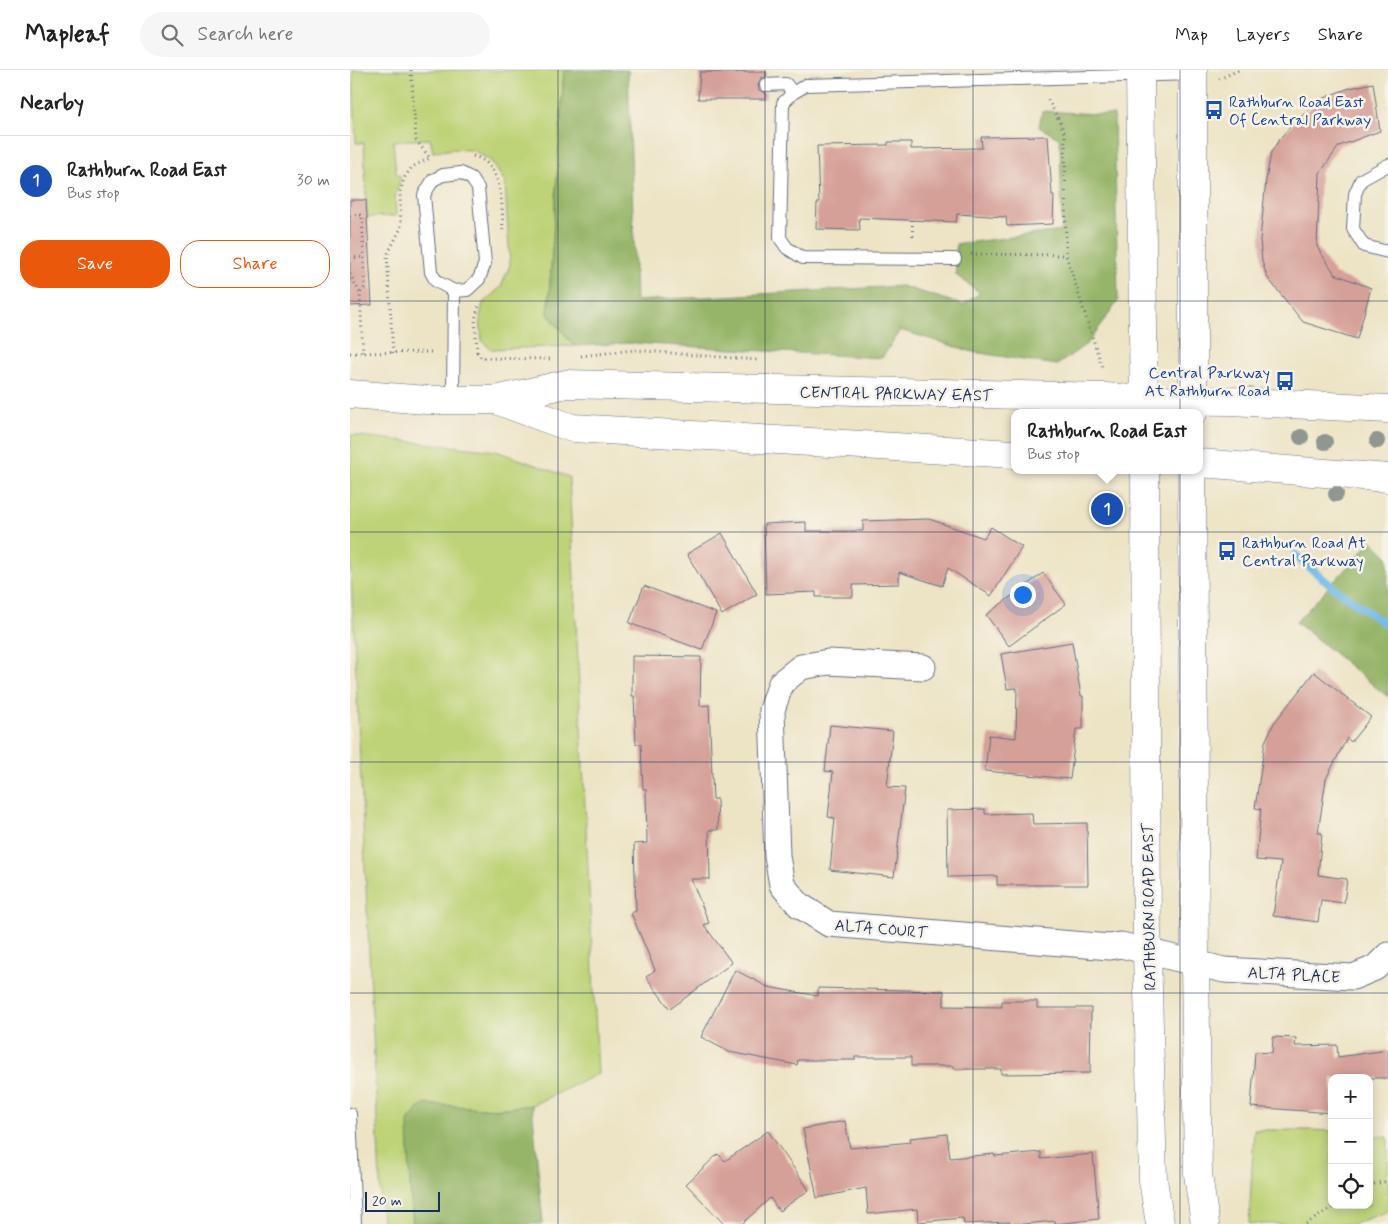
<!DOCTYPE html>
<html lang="en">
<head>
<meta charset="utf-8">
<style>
  :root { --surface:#fff; --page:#f6f6f6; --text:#222; --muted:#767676; --line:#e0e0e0; --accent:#ea580c }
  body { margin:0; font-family:Mynerve,sans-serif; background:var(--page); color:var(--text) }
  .controls { position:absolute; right:15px; bottom:15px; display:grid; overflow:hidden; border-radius:10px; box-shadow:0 2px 12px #0003 }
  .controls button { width:45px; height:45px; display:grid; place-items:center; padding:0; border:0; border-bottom:1px solid var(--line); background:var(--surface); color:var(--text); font:25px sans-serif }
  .scale { position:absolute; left:15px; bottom:12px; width:75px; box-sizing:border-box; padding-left:5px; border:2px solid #1b2f5e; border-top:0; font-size:14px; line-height:18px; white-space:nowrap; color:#1b2f5e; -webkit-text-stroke:4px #f7f3e8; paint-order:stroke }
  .you { position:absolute; left:672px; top:524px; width:18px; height:18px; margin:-12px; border:4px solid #fff; border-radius:50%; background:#1a73e8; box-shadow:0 0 0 8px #1a73e833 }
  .badge { display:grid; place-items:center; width:32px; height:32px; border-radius:50%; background:var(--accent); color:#fff; font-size:16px; font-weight:700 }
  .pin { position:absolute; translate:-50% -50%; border:2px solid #fff; box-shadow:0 1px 5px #0006 }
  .popup { position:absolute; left:661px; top:339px; width:192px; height:65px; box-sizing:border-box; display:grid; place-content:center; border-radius:10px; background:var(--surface); filter:drop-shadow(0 1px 4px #0005); font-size:16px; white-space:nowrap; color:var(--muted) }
  .popup b { font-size:19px; color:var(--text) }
  .popup::after { content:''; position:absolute; left:50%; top:100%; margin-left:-10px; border:10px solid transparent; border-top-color:var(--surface) }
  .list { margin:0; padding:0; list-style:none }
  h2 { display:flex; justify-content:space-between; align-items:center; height:65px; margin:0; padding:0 20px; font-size:21px }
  h2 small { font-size:16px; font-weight:400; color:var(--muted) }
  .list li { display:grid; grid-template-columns:32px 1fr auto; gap:15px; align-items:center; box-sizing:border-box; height:90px; padding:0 20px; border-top:1px solid var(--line) }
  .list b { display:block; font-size:19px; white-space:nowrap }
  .list p { margin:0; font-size:16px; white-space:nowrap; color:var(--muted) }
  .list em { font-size:16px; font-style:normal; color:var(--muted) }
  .actions { display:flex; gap:10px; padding:15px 20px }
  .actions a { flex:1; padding:11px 0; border:1px solid var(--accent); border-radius:20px; text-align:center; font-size:18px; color:var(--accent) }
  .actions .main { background:var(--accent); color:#fff }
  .icon { flex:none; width:28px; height:28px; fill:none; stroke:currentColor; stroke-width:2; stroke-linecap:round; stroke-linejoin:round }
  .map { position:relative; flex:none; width:1038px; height:1154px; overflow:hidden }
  header { display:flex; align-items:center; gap:30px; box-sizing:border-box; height:70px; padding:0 25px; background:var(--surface); border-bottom:1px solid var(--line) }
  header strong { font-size:24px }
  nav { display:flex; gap:28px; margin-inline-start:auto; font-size:18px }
  .search { width:350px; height:45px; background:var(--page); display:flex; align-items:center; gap:12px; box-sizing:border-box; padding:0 18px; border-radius:28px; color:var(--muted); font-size:19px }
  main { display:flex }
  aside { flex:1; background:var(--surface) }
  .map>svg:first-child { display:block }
  .green { fill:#bed377; stroke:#6c816a }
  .forest { fill:#96b568; stroke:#587263 }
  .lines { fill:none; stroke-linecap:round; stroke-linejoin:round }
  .stream { stroke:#71bbea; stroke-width:8 }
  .building { fill:#d5a098 }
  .lane-casing { stroke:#646e82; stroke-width:14 }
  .street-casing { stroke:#646e82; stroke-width:27 }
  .secondary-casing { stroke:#646e82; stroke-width:29 }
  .path { stroke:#646e82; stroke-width:3; stroke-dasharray:1 4; stroke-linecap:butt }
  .lane { stroke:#fff; stroke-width:12 }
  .street { stroke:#fff; stroke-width:25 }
  .secondary { stroke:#fff; stroke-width:28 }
  .tree { fill:#909790 }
  .grid { fill:none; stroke:#1b2f5e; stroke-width:1; stroke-opacity:0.55 }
  .labels { text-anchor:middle; stroke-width:5; stroke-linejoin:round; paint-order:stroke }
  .transit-label { font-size:16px; fill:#164399; stroke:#f7f3e8; text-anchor:start }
  .street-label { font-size:16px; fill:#1b2f5e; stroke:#f7f3e8 }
</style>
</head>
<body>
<header>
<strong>Mapleaf</strong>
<div class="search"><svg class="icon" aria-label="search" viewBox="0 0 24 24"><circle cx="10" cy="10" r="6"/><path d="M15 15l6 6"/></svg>Search here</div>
<nav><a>Map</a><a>Layers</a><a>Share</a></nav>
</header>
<main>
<aside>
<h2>Nearby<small></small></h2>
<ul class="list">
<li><span class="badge" style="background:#1a4fb4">1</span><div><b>Rathburn Road East</b><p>Bus stop</p></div><em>30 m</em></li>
</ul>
<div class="actions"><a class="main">Save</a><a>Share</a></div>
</aside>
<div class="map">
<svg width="1038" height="1154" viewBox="0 0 1038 1154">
  <rect width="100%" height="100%" fill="#f7f3e8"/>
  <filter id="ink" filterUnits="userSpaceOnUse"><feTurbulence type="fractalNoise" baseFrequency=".02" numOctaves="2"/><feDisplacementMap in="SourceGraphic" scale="10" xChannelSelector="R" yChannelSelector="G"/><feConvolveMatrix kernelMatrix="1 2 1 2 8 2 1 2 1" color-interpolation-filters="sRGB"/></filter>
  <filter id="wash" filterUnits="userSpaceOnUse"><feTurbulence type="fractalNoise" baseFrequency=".0096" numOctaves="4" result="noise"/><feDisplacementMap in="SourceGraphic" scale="20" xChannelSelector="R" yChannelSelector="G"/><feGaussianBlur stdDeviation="1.12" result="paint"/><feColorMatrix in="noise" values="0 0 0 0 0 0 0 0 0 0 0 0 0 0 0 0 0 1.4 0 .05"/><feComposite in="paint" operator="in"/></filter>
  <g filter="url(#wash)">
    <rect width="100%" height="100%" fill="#ede4c5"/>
    <path class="green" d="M 3,0 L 214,0 L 198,244 L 224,276 L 141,279 L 132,271 L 130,248 L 133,233 L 151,217 L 160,195 L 155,112 L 141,91 L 123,80 L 103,79 L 83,82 L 80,69 L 43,71 L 46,103 L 51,107 L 45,127 L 46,146 L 17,147 L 14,73 L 6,73 Z
      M 0,365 L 146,381 L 219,407 L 248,1004 L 182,1035 L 147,1039 L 73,1034 L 60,1117 L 63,1154 L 32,1154 L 0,481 Z
      M 904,1060 L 961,1060 L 982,1061 L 982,1135 L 1019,1135 L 1019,1065 L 1038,1067 L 1038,1141 L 1004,1154 L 899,1154 Z"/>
    <path class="forest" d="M 214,0 L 278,0 L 286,231 L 552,216 L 613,235 L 630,223 L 606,205 L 606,174 L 712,161 L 710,69 L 689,57 L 692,41 L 764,45 L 768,231 L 738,273 L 707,295 L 623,282 L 550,260 L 532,288 L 282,273 L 224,276 L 198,244 Z
      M 1022,471 L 1038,487 L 1038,627 L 946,552 Z
      M 73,1034 L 147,1039 L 182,1035 L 193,1154 L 63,1154 L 60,1117 L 58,1051 Z"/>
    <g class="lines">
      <path class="stream" d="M 945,485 L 983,517 L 1038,556"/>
    </g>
    <g id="blocks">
      <path class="building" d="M 350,2 L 416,2 L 416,7 L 411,8 L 408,15 L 409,20 L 416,23 L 416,29 L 348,29 Z
        M 1023,13 L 1030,61 L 989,76 L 970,103 L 967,177 L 985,204 L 1021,218 L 1007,269 L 953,252 L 917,207 L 912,191 L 910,170 L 916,110 L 921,83 L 930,68 L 943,54 L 968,31 L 983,24 L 1000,18 Z
        M 698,66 L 702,125 L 704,125 L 703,154 L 657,156 L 656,147 L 607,144 L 606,152 L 509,148 L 510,160 L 466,159 L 467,133 L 469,133 L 467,76 L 538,75 L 538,72 L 561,72 L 561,79 L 632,78 L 631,67 Z
        M 0,130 L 16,130 L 22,235 L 0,236 Z
        M 579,449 L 634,468 L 641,457 L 672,477 L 641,526 L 598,498 L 592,516 L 549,502 L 549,514 L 503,515 L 503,527 L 466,527 L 466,522 L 416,524 L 414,454 L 456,452 L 456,461 L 513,461 L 513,451 Z
        M 372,463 L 407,524 L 372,545 L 337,484 Z
        M 693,503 L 716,534 L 659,576 L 636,545 Z
        M 294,516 L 366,543 L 352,580 L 279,553 Z
        M 722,572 L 731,626 L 733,626 L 733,659 L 726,659 L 720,709 L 635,701 L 639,665 L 666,668 L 667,618 L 657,619 L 651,584 Z
        M 282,586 L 351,587 L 350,636 L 359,635 L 363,729 L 367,729 L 368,760 L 359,760 L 360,809 L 341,809 L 359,853 L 354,855 L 382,893 L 320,939 L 296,907 L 305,900 L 281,843 L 286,841 L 284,774 L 297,773 L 296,719 L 293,719 L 291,674 L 286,674 L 284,626 L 282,626 Z
        M 964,602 L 1021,647 L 1001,672 L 997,668 L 976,709 L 968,763 L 972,763 L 968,805 L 997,809 L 994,833 L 971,830 L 968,852 L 923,846 L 931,792 L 906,790 L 911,739 L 905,738 L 915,672 L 924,653 Z
        M 480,655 L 543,661 L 537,717 L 555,718 L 544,807 L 480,800 L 485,748 L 478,747 L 483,702 L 475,701 Z
        M 635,739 L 635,744 L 682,743 L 683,754 L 737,753 L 738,815 L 647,815 L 647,806 L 598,807 L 597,740 Z
        M 385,900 L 418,917 L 468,926 L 468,918 L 594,921 L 594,936 L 652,937 L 652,931 L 687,931 L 687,938 L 741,938 L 740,1003 L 651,1004 L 651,999 L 604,999 L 604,996 L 561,996 L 561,987 L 505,987 L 505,990 L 448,990 L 447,995 L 379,982 L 351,967 Z
        M 923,967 L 946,968 L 945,976 L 987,975 L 988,987 L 1038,980 L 1038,1008 L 982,1008 L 982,1043 L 901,1037 L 905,982 L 922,983 Z
        M 495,1051 L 500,1078 L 561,1072 L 560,1068 L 597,1064 L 600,1088 L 644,1084 L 645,1086 L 691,1082 L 691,1089 L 743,1084 L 749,1149 L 706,1154 L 705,1151 L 674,1154 L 660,1154 L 660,1152 L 614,1154 L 613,1148 L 568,1152 L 567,1139 L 518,1144 L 516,1118 L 467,1128 L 453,1059 Z
        M 418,1061 L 459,1120 L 429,1141 L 420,1128 L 392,1154 L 374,1154 L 336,1114 L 368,1084 L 375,1091 Z"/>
    </g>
  </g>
  <g filter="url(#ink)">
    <use href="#blocks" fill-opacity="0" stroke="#646e82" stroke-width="1"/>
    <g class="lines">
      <g class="lane-casing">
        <path id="lane" d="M 416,15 L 436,14 L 443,23
          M 1038,95 L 1011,110 L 1005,124 L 1003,159 L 1014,176 L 1038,182
          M 111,103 L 121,108 L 128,118 L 135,193 L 129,209 L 117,220 L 104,221 L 86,211 L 81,202 L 74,125 L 83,110 L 93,105 Z
          M 605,189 L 453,188 L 437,178 L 430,168 L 433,33 L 443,23 L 456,15 L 843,4
          M 103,330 L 104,221
          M 0,1044 L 5,1154"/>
      </g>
      <g class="street-casing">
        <path id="street" d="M 573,597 L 478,592 L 451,597 L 431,613 L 422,640 L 427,786 L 432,815 L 449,835 L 479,854 L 760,877 L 771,875 L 874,900 L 1003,907 L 1025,898 L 1038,885"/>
      </g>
      <g class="secondary-casing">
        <path id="secondary" d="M 790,0 L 794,343
          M 0,324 L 77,330 L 146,330 L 216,314 L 755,327 L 794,330 L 880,331 L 1038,339
          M 146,330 L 222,358 L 664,384
          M 843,343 L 843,0
          M 850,393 L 1038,408
          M 795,400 L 797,882 L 803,1110 L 810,1154
          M 842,400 L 845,893 L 848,1104 L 855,1154"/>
      </g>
      <path class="path" d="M 61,0 L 66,70 L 80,88
        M 869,9 L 889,0
        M 698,30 L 709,50 L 715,65 L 716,185 L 753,300
        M 123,86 C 154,93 152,137 153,161
        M 0,146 L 12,145 L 15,217 L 10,223
        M 562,150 L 563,170
        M 621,184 L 716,185
        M 0,188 L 14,187
        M 0,204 L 10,223 L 13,283
        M 127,282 L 131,288 L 200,289
        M 127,282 L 125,249 L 129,235
        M 0,283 L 84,282
        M 43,283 L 37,185 L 51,158 L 50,122 L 55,107 L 62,97 L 80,88
        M 231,286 L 283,280 L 407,290
        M 1019,1115 L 1038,1111
        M 956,1154 L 986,1135"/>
      <use href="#lane" class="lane"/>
      <use href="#street" class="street"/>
      <use href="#secondary" class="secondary"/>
    </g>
    <g class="tree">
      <circle cx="951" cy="367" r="8"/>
      <circle cx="1027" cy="371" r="8"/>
      <circle cx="975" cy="372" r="8"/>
      <circle cx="986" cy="424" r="8"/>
    </g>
  </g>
  <path class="grid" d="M 208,0 L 208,1154M 415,0 L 415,1154M 623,0 L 623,1154M 830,0 L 830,1154M 0,231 L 1038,231M 0,462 L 1038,462M 0,692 L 1038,692M 0,923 L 1038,923"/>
  <defs>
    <g id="bus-bare" transform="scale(1.5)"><path d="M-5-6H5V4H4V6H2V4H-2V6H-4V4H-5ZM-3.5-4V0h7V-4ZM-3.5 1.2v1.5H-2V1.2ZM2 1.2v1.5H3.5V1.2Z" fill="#1a4fb4" stroke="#f7f3e8" stroke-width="2.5" paint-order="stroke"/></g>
  </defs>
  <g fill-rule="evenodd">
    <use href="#bus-bare" x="864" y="40"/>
    <use href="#bus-bare" x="935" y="311"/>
    <use href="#bus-bare" x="877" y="481"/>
  </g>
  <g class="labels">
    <g class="transit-label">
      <text x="879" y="37">Rathburn Road East<tspan x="879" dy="18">Of Central Parkway</tspan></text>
      <text x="920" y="308" text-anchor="end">Central Parkway<tspan x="920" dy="18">At Rathburn Road</tspan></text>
      <text x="892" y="478">Rathburn Road At<tspan x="892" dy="18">Central Parkway</tspan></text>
    </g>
    <g class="street-label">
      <text transform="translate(546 323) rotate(1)" y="6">CENTRAL PARKWAY EAST</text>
      <text transform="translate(798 837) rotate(-91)" y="6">RATHBURN ROAD EAST</text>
      <text transform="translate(531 858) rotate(5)" y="6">ALTA COURT</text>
      <text transform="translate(944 904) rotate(3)" y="6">ALTA PLACE</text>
    </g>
  </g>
</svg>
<div class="controls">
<button>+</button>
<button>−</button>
<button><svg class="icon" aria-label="locate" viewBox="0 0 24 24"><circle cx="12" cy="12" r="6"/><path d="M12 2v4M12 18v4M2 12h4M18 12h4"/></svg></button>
</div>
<div class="scale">20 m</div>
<div class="you"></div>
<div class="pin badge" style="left:757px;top:439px;background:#1a4fb4">1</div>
<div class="popup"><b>Rathburn Road East</b>Bus stop</div>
</div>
</main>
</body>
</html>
